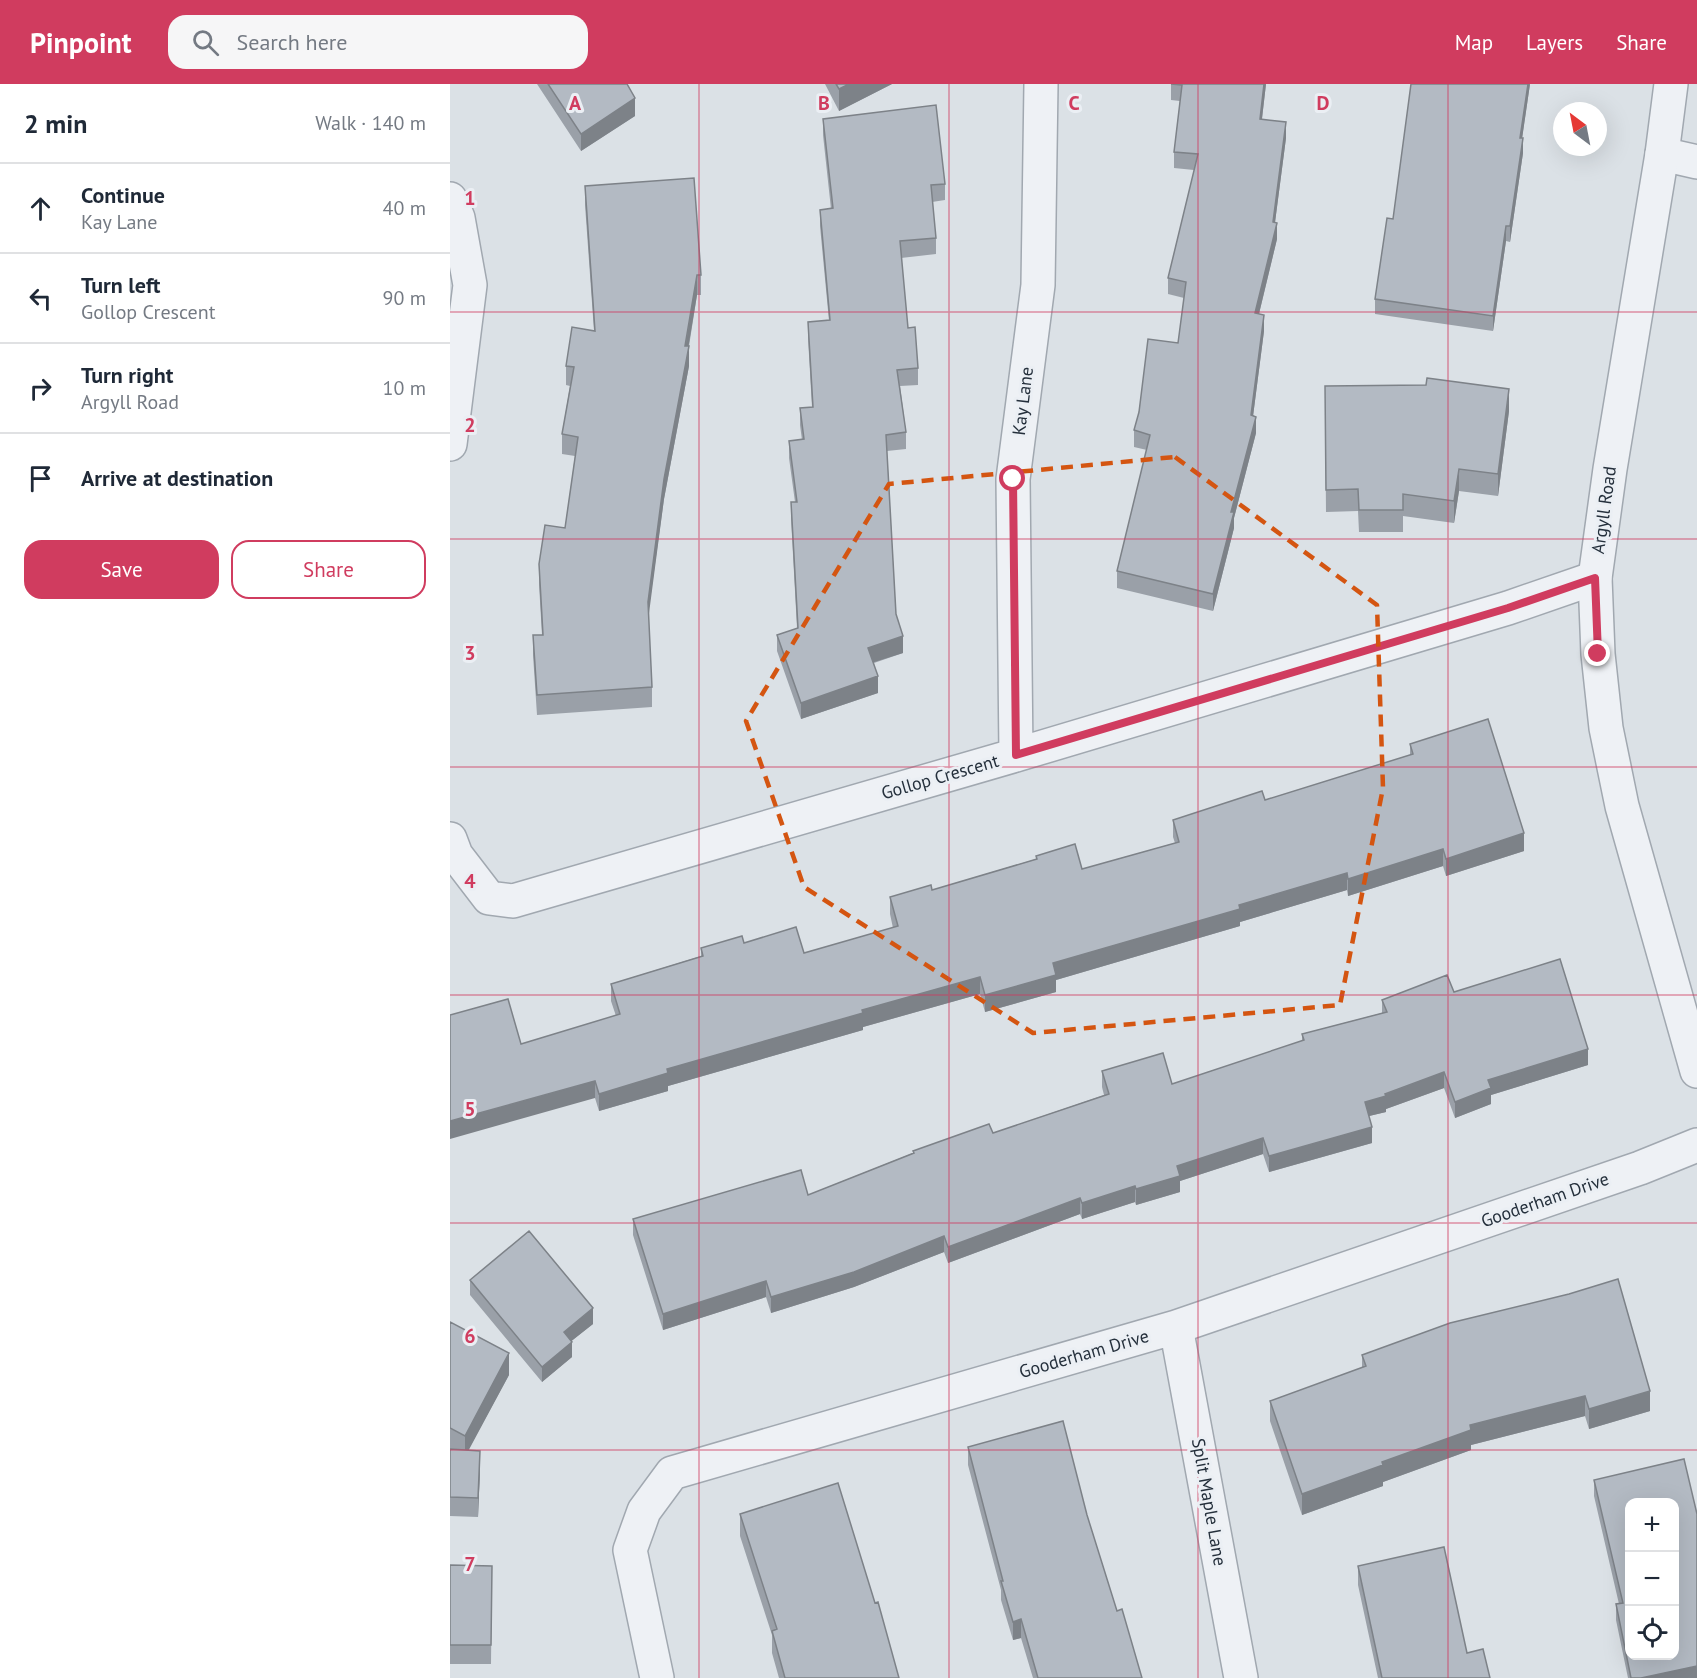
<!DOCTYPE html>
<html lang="en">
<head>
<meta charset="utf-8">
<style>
  :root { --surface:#fff; --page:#f6f6f7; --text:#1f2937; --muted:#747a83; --line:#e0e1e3; --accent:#d03c5f }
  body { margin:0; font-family:"PT Sans",sans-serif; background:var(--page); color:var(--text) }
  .controls { position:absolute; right:18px; bottom:18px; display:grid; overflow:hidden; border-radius:12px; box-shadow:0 6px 24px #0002 }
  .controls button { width:54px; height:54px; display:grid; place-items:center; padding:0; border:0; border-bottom:2px solid var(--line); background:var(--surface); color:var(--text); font:30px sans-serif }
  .compass { position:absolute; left:1103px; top:18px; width:54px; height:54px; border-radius:50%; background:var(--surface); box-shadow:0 6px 24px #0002; rotate:328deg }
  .stop { position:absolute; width:18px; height:18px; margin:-14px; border:4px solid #d03c5f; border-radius:50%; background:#fff }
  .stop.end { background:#d03c5f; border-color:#fff; box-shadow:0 2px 6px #0008 }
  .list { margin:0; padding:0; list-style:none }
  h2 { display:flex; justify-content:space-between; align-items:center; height:78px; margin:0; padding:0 24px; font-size:26px }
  h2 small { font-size:20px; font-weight:400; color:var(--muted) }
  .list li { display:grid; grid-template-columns:39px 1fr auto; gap:18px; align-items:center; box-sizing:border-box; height:90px; padding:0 24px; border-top:2px solid var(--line) }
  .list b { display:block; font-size:22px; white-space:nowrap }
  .list p { margin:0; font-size:20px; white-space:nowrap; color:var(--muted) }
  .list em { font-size:20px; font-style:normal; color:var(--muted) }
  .actions { display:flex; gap:12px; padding:18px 24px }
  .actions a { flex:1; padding:14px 0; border:2px solid var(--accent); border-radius:18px; text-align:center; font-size:21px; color:var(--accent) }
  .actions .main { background:var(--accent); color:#fff }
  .icon { flex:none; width:33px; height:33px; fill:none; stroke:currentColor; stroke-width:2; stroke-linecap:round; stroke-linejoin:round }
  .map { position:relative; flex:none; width:1247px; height:1594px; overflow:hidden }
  header { display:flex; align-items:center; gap:36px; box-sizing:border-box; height:84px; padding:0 30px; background:var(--accent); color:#fff }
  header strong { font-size:28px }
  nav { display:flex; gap:33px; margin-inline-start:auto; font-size:21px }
  .search { width:420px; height:54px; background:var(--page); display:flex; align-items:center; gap:15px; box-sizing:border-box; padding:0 21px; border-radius:18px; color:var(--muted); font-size:22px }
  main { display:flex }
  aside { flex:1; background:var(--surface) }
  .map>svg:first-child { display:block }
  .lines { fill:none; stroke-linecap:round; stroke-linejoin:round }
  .minor-casing { stroke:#a1a8b0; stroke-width:36 }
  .tertiary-casing { stroke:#a1a8b0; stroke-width:36 }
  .minor { stroke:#eef1f5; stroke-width:33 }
  .tertiary { stroke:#eef1f5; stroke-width:33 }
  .wall { fill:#9aa0a8 }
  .shaded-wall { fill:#7d8288 }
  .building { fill:#b3bac3; stroke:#7d8288; stroke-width:1.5; fill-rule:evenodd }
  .route { stroke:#d03c5f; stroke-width:8 }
  .marked { fill:none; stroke:#d45511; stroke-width:4.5; stroke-dasharray:12 8; stroke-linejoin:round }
  .grid { fill:none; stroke:#d03c5f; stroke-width:1.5; stroke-opacity:0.55 }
  .labels { text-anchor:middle; stroke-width:6; stroke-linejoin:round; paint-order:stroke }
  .street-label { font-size:18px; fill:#25303c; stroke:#ebeff4 }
  .grid-label { font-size:20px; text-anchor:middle; font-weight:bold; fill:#d03c5f; stroke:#ebeff4; stroke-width:6; stroke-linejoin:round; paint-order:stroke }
</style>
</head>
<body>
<header>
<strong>Pinpoint</strong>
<div class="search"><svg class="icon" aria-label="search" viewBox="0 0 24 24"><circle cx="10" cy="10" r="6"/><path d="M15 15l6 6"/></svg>Search here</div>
<nav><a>Map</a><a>Layers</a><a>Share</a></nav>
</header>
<main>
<aside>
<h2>2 min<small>Walk · 140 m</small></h2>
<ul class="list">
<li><svg class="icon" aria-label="ahead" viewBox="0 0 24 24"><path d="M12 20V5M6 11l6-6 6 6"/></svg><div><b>Continue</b><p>Kay Lane</p></div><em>40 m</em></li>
<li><svg class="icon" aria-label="left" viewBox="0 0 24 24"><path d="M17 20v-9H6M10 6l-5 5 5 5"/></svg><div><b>Turn left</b><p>Gollop Crescent</p></div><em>90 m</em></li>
<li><svg class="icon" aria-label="right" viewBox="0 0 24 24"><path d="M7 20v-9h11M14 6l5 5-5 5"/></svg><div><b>Turn right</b><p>Argyll Road</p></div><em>10 m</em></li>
<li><svg class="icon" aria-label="arrive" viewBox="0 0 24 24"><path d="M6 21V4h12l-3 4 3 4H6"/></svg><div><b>Arrive at destination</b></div></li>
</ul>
<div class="actions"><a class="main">Save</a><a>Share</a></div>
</aside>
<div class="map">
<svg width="1247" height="1594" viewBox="0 0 1247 1594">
  <rect width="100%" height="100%" fill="#dbe1e6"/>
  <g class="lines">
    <g class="minor-casing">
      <path id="minor" d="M 1212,70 L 1247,78
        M 0,115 L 8,134 L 20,201 L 0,360
        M 566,671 L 563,395 L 588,201 L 591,0
        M 0,755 L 6,771 L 39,814 L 63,817 L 566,671 L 1058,524 L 1145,494
        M 726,1243 L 791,1594
        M 207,1594 L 180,1466 L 194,1427 L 222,1389 L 726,1243 L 1190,1084 L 1247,1061"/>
    </g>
    <g class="tertiary-casing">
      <path id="tertiary" d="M 1221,0 L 1212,70 L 1160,385 L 1145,494 L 1148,570 L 1156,644 L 1172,722 L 1247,987"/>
    </g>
    <use href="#minor" class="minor"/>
    <use href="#tertiary" class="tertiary"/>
  </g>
  <path class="wall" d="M 87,0 L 177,0 L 185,32 L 131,67 Z
    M 375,0 L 442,0 L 389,27 Z
    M 721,0 L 816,0 L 812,35 L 836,54 L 825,138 L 827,155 L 809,230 L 814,247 L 803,332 L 806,349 L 784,434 L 784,444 L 763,527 L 667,504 L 667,487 L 697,366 L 684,363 L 684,346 L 728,259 L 734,214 L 718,210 L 718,194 L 744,86 L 724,84 L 724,68 L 730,17 L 721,16 Z
    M 1080,0 L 1072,54 L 1073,69 L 1060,158 L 1056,157 L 1043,247 L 925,230 L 925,215 L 943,135 Z
    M 373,35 L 495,100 L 495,116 L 482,118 L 486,154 L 486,170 L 451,174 L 458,244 L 468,284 L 468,301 L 450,302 L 456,348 L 456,365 L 437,367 L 446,530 L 453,569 L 424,579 L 428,609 L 351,635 L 327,567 L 327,551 L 347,544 L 341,434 L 341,418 L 345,418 L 339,374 L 339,357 L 352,356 L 350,341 L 350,324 L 362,323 L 358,254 L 358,238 L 379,237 L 370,142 L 370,126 L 381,125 L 373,51 Z
    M 135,102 L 251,191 L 251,211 L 247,211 L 239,262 L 239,282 L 214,415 L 198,531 L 202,603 L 202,623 L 87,631 L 83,571 L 83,551 L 92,551 L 89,500 L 89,480 L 115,444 L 125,372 L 112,370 L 112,350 L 120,302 L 116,301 L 116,282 L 144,247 L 135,121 Z
    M 875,302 L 1059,327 L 1048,412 L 1009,407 L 1004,439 L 953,432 L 953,448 L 909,448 L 908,427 L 876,428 Z
    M 960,660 L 1074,767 L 996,792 L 993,782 L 898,812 L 897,806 L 790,838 L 790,842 L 606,896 L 606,908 L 535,928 L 530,910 L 413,943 L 413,946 L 218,1002 L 218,1007 L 149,1027 L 145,1014 L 71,960 L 166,932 L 161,917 L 161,900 L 251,872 L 251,864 L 294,859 L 354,869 L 443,844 L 440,830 L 440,813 L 482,806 L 586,775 L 586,772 L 632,785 L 725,759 L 723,753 L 723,736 L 815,716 L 960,671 Z
    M 1004,908 L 1138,981 L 1041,1011 L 1041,1020 L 1005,1034 L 994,1004 L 936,1025 L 936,1028 L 919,1032 L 922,1059 L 819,1088 L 813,1070 L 730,1097 L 730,1108 L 686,1121 L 685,1118 L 632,1135 L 630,1130 L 498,1179 L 494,1168 L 404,1203 L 321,1229 L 316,1213 L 213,1246 L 183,1151 L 183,1135 L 358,1111 L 463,1069 L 463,1067 L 543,1049 L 654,1011 L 652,1003 L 652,987 L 722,1000 L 852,957 L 852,950 L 932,929 L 932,916 Z
    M 20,1196 L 143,1240 L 121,1257 L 122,1273 L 92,1298 L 20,1211 Z
    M 0,1238 L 59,1291 L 18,1366 L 30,1385 L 28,1433 L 0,1432 Z
    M 1000,1239 L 1200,1327 L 1139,1345 L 1135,1332 L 1021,1361 L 1021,1366 L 933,1398 L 933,1402 L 852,1431 L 820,1337 L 820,1317 L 912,1284 L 912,1271 Z
    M 518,1363 L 637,1431 L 667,1527 L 692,1594 L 583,1594 L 571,1554 L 563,1556 L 551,1516 L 551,1506 L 518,1381 Z
    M 1144,1396 L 1247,1594 L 1178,1594 L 1166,1536 L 1166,1520 L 1169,1520 L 1144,1412 Z
    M 290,1430 L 425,1519 L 449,1594 L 329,1594 L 322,1569 L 322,1551 L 290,1452 Z
    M 0,1481 L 42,1482 L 41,1580 L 0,1580 Z
    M 908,1482 L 1017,1569 L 1040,1594 L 928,1594 L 908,1501 Z"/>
  <path class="shaded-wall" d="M 399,0 L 442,0 L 389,27 L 389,5 Z
    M 814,0 L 816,0 L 810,51 L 810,35 Z
    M 1078,0 L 1080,0 L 1070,69 L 1070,54 Z
    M 185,14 L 185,32 L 131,67 L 131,50 Z
    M 836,38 L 836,54 L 823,154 L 823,138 Z
    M 1073,54 L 1073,69 L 1060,158 L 1060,142 Z
    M 827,139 L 827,155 L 805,246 L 805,229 Z
    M 1056,142 L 1056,157 L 1043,247 L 1043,232 Z
    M 247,191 L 247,211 L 237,271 L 239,262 L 239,282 L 214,415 L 198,537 L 198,518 L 214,395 Z
    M 814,231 L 814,247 L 801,348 L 801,331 Z
    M 1059,305 L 1059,327 L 1048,412 L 1048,390 Z
    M 806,333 L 806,349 L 784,434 L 784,444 L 763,527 L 763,510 L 781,428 Z
    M 1009,385 L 1009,407 L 1004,439 L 1004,417 Z
    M 453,552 L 453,569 L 418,580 L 418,564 Z
    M 428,592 L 428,609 L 351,635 L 351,619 Z
    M 1074,749 L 1074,767 L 996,792 L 996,775 Z
    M 993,765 L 993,782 L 898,812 L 898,795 Z
    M 897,789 L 897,806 L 790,838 L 790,842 L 606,896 L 606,908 L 535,928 L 535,911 L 603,879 L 789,821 Z
    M 530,893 L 530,910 L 413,943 L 413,946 L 218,1002 L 218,1007 L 149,1027 L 149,1010 L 217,985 L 412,926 Z
    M 1138,965 L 1138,981 L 1041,1011 L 1041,1020 L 1005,1034 L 1005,1018 L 1038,996 Z
    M 994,988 L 994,1004 L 936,1025 L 936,1028 L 915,1033 L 915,1018 Z
    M 145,997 L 145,1014 L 0,1055 L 0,1037 Z
    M 922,1043 L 922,1059 L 819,1088 L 819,1072 Z
    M 813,1054 L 813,1070 L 730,1097 L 730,1108 L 686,1121 L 686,1105 L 727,1082 Z
    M 685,1102 L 685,1118 L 632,1135 L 632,1119 Z
    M 630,1114 L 630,1130 L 498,1179 L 498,1163 Z
    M 494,1152 L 494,1168 L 404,1203 L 321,1229 L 321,1213 Z
    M 316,1197 L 316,1213 L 213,1246 L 213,1230 Z
    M 143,1224 L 143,1240 L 114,1263 L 114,1248 Z
    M 122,1258 L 122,1273 L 92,1298 L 92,1283 Z
    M 59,1269 L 59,1291 L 15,1373 L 15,1352 Z
    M 1200,1307 L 1200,1327 L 1139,1345 L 1139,1325 Z
    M 1135,1312 L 1135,1332 L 1021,1361 L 1021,1366 L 933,1398 L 933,1402 L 852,1431 L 852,1410 L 1020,1341 Z
    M 30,1367 L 30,1385 L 28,1433 L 28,1414 Z
    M 571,1535 L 571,1554 L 563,1556 L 563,1538 Z
    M 1247,1582 L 1247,1594 L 1191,1594 Z"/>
  <path class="building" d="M 98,0 L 177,0 L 185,14 L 131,50 Z
    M 386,0 L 399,0 L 389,5 Z
    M 721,0 L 814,0 L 810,35 L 836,38 L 823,138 L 827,139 L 805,229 L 814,231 L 801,331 L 806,333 L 781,428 L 784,428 L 763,510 L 667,487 L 700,351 L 684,346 L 689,328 L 698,255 L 728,259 L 736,198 L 718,194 L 748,70 L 724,68 L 732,1 Z
    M 961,0 L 1078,0 L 1070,54 L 1073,54 L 1060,142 L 1056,142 L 1043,232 L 925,215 L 937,134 L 943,135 Z
    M 486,21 L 495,100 L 481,101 L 486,154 L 450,157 L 458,244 L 465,243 L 468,284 L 447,286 L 456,348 L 436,351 L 446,530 L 453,552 L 418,564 L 428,592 L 351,619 L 327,551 L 348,544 L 341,418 L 347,418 L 339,357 L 354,355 L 350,324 L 363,323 L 358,238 L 380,236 L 370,126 L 383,124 L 373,35 Z
    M 244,94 L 251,191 L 247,191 L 235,262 L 239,262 L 214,395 L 198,518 L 202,603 L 87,611 L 83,551 L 93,551 L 89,480 L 95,441 L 115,444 L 128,353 L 112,350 L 124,283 L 116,282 L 122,243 L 145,247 L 135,102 Z
    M 977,294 L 1059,305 L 1048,390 L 1009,385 L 1004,417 L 953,410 L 953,426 L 909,426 L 908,405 L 876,406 L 875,302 L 976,301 Z
    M 1038,635 L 1074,749 L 996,775 L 993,765 L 898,795 L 897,789 L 789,821 L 790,825 L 603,879 L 606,891 L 535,911 L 530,893 L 412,926 L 413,929 L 217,985 L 218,989 L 149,1010 L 145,997 L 0,1037 L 0,931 L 58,915 L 71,960 L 170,930 L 161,900 L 253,872 L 251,864 L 292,852 L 294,859 L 346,843 L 354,869 L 448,842 L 440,813 L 481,801 L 482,806 L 587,775 L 586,772 L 625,760 L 632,785 L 729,758 L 723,736 L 812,707 L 815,716 L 963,670 L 960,660 Z
    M 1110,875 L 1138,965 L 1038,996 L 1041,1004 L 1005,1018 L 994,988 L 935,1010 L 936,1012 L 915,1018 L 922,1043 L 819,1072 L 813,1054 L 727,1082 L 730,1092 L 686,1105 L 685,1102 L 632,1119 L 630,1114 L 498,1163 L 494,1152 L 404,1188 L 321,1213 L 316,1197 L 213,1230 L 183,1135 L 351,1086 L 358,1111 L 464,1069 L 463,1067 L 539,1040 L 543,1049 L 659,1010 L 652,987 L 713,969 L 722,1000 L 854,956 L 852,950 L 937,928 L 932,916 L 997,891 L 1004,908 Z
    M 79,1147 L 143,1224 L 114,1248 L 122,1258 L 92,1283 L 20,1196 Z
    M 1168,1195 L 1200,1307 L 1139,1325 L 1135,1312 L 1020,1341 L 1021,1346 L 932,1378 L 933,1381 L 852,1410 L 820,1317 L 916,1282 L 912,1271 L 1000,1239 L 1119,1210 Z
    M 0,1238 L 59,1269 L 15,1352 L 0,1344 Z
    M 613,1337 L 637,1431 L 667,1527 L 672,1525 L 692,1594 L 588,1594 L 571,1535 L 563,1538 L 551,1497 L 553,1497 L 518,1363 Z
    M 0,1365 L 30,1367 L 28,1414 L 0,1413 Z
    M 1234,1375 L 1247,1430 L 1247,1582 L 1191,1594 L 1181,1594 L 1166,1520 L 1173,1519 L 1144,1396 ZM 1179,1419 L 1224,1419 L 1224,1572 L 1179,1572 Z
    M 388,1399 L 425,1519 L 428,1518 L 449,1594 L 335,1594 L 322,1547 L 327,1545 L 290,1430 Z
    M 994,1463 L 1017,1569 L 1033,1565 L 1040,1594 L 932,1594 L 908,1482 Z
    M 0,1481 L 42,1482 L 41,1561 L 0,1561 Z"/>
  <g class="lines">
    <path class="route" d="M 563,395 L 566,671 L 1058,524 L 1145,494 L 1148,570"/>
  </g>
  <path class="marked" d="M 725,373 L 927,521 L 933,704 L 890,921 L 583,949 L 354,803 L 296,637 L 439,400 Z"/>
  <path class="grid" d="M 249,0 L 249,1594M 499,0 L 499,1594M 748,0 L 748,1594M 998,0 L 998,1594M 0,228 L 1247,228M 0,455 L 1247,455M 0,683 L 1247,683M 0,911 L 1247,911M 0,1139 L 1247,1139M 0,1366 L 1247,1366"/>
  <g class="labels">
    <g class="street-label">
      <text transform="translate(573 317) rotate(-83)" y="6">Kay Lane</text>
      <text transform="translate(1154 426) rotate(-82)" y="6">Argyll Road</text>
      <text transform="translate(490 693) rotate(-16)" y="6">Gollop Crescent</text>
      <text transform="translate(1095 1116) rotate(-19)" y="6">Gooderham Drive</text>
      <text transform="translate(634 1270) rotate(-16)" y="6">Gooderham Drive</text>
      <text transform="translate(759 1418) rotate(80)" y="6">Split Maple Lane</text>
    </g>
  </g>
  <g class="grid-label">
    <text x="125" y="26">A</text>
    <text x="374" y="26">B</text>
    <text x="624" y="26">C</text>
    <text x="873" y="26">D</text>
    <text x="20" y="121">1</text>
    <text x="20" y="348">2</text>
    <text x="20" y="576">3</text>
    <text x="20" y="804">4</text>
    <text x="20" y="1032">5</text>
    <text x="20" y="1259">6</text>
    <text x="20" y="1487">7</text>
  </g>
</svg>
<div class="controls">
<button>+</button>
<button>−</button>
<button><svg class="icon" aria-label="locate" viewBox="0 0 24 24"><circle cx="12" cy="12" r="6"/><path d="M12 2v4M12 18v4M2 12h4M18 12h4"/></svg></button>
</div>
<svg class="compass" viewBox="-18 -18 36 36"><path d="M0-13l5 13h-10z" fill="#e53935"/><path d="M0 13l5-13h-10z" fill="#747a83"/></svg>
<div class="stop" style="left:563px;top:395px"></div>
<div class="stop end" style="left:1148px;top:570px"></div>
</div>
</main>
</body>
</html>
